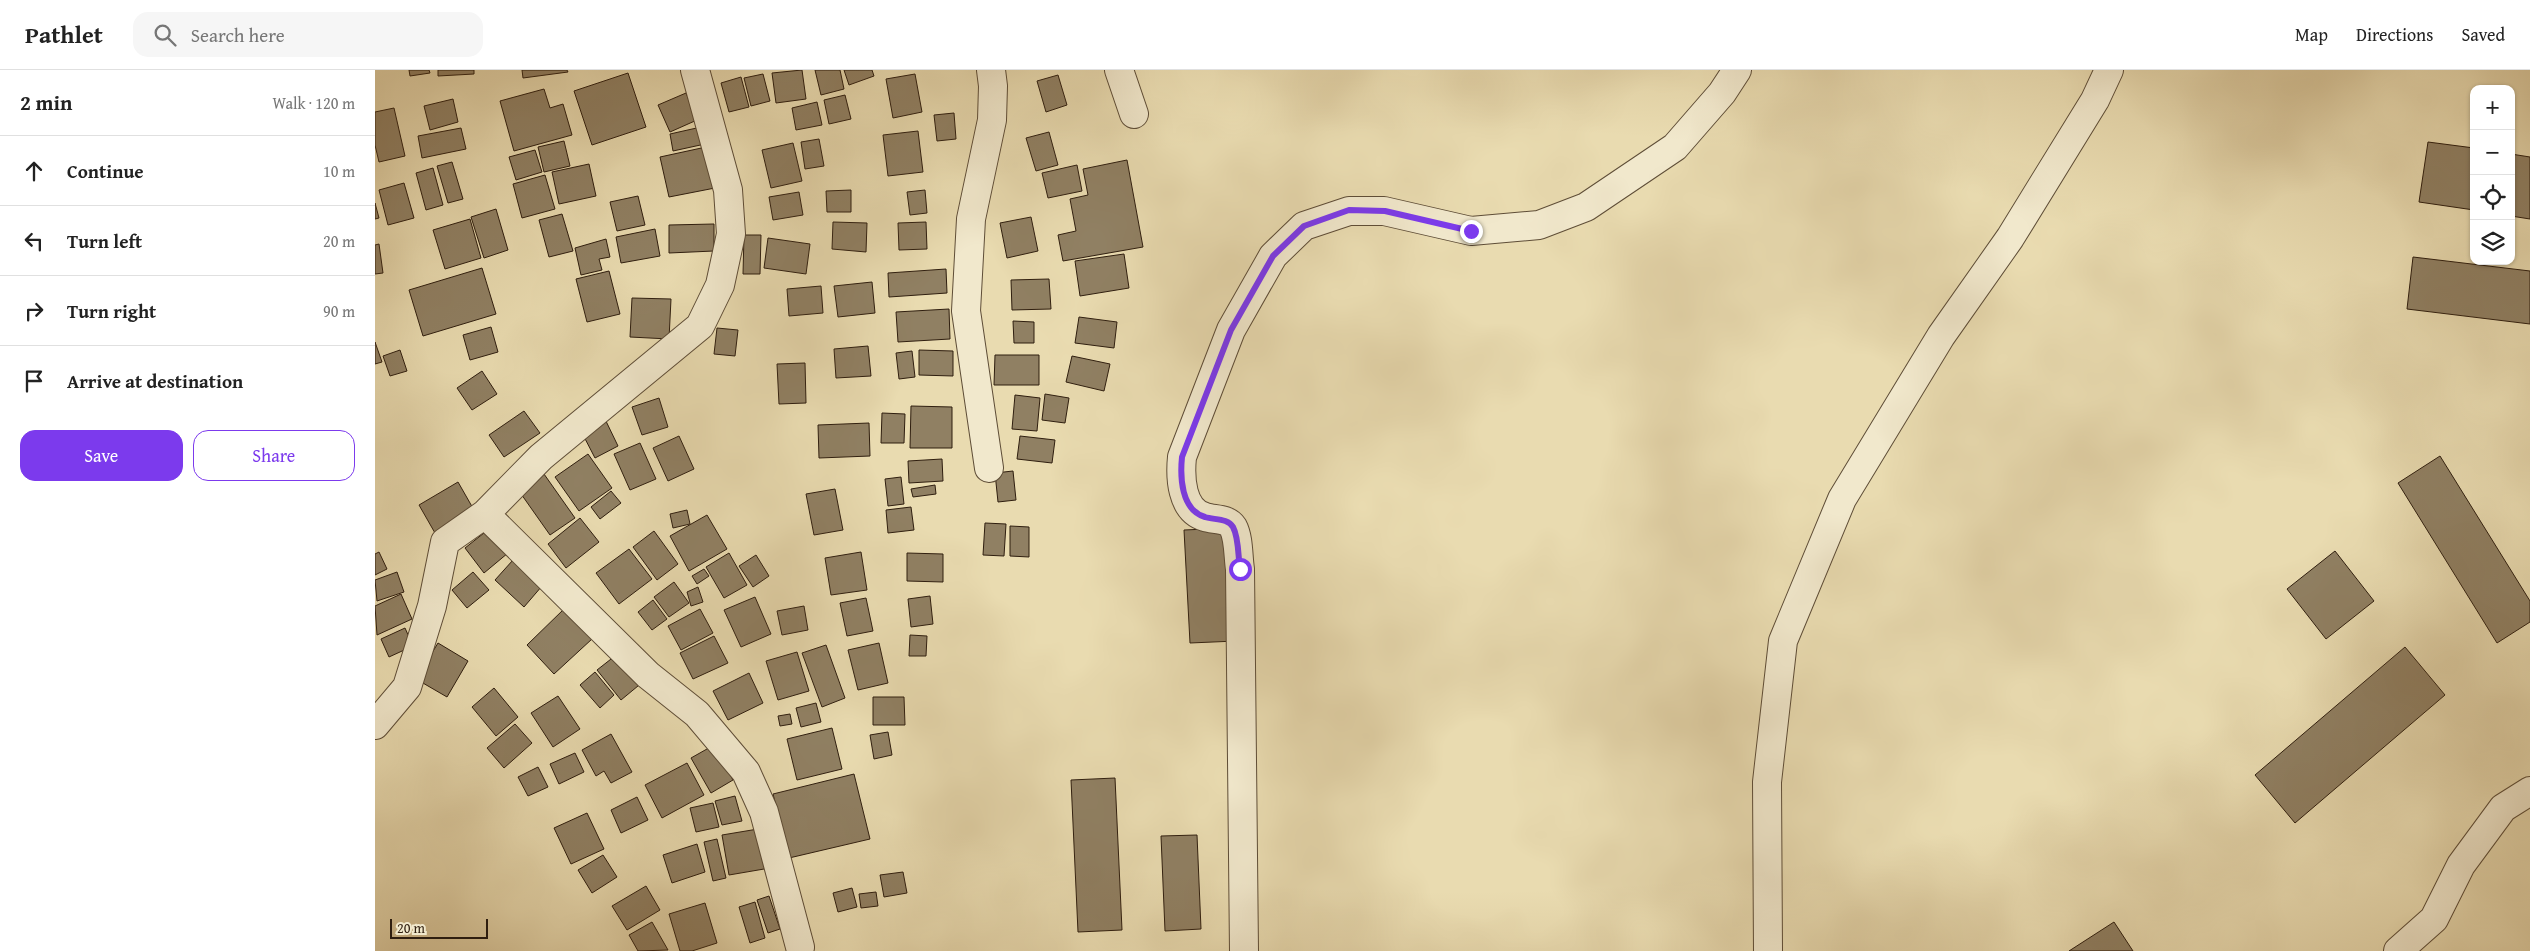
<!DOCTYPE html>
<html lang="en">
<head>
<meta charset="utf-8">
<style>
  :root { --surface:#fff; --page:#f6f6f6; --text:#222; --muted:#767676; --line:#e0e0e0; --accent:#7c3aed }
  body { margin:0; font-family:"Gentium Book Plus",serif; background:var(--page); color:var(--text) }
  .controls { position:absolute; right:15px; top:15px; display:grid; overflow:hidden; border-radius:10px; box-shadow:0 1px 4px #0004 }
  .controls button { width:45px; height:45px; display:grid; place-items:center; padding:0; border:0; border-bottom:1px solid var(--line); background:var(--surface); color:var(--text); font:25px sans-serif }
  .scale { position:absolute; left:15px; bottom:12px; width:98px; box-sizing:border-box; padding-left:5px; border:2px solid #2f1e0f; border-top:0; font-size:14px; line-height:18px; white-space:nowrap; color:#2f1e0f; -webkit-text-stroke:4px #f1e8cc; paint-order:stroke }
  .stop { position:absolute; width:15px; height:15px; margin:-11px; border:4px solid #7c3aed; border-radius:50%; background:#fff }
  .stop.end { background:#7c3aed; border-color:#fff; box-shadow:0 1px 5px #0008 }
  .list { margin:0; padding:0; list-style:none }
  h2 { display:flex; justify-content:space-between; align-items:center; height:65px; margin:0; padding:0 20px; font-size:21px }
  h2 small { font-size:16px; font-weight:400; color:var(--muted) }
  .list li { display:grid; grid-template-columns:32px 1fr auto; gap:15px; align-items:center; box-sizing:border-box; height:70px; padding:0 20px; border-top:1px solid var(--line) }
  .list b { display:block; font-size:19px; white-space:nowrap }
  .list em { font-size:16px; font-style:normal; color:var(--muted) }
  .actions { display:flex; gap:10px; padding:15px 20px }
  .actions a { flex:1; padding:11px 0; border:1px solid var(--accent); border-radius:15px; text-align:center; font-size:18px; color:var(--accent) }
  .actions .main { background:var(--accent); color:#fff }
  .icon { flex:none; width:28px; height:28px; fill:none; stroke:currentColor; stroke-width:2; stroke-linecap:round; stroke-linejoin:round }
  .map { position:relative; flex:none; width:2155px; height:881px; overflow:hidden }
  header { display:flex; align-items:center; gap:30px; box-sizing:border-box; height:70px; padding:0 25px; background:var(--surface); border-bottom:1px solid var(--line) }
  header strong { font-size:24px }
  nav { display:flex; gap:28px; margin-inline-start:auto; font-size:18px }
  .search { width:350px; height:45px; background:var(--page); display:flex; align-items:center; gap:12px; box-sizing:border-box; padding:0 18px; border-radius:15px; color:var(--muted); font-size:19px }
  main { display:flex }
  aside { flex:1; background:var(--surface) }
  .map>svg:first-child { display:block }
  .building { fill:#908063; stroke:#2f1e0f }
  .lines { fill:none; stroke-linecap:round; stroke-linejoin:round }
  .minor-casing { stroke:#5e4d37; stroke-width:30 }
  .minor { stroke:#f1e8cc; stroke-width:28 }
  .route { stroke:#7c3aed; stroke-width:6 }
</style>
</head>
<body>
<header>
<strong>Pathlet</strong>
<div class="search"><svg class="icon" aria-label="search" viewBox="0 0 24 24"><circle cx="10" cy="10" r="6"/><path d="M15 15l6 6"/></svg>Search here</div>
<nav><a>Map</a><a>Directions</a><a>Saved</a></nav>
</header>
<main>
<aside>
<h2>2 min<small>Walk · 120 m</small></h2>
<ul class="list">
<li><svg class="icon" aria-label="ahead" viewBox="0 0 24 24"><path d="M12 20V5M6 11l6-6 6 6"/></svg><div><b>Continue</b></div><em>10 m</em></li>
<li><svg class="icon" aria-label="left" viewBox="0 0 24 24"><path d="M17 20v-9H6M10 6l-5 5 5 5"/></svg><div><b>Turn left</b></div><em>20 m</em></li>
<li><svg class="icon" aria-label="right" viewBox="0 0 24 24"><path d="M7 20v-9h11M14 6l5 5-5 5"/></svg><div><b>Turn right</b></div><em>90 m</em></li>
<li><svg class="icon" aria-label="arrive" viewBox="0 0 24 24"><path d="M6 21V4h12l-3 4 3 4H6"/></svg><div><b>Arrive at destination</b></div></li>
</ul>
<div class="actions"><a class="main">Save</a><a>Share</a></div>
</aside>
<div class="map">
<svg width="2155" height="881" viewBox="0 0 2155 881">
  <rect width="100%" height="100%" fill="#e9dbb0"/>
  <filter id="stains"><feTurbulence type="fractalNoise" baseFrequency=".004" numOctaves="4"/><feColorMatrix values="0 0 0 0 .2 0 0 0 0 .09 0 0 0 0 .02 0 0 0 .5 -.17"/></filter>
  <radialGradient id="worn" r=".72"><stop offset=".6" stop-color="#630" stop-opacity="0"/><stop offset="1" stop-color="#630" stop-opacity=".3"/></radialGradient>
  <path class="building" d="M 34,0 L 54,0 L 55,3 L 35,6 Z
    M 63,0 L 99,0 L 99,4 L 63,6 Z
    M 147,0 L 192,0 L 193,2 L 148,8 Z
    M 427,0 L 431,29 L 401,33 L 397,3 Z
    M 440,0 L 465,0 L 469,19 L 446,25 Z
    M 469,0 L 497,0 L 499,6 L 474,15 Z
    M 253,3 L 271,57 L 217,75 L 199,21 Z
    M 388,4 L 395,31 L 376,36 L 369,8 Z
    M 540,4 L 547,42 L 518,48 L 511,9 Z
    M 683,5 L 692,35 L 671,42 L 662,11 Z
    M 366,7 L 374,37 L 354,42 L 346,13 Z
    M 169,19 L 175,38 L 188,34 L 197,65 L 139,81 L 125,31 Z
    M 311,23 L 322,50 L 295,62 L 283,35 Z
    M 470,25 L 476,49 L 454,54 L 449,30 Z
    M 78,29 L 83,52 L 55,60 L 49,36 Z
    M 442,32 L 447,55 L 421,60 L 417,38 Z
    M 19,38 L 30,86 L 4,92 L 0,75 L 0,42 Z
    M 579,43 L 581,69 L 562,71 L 559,45 Z
    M 326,57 L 330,74 L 298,81 L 295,64 Z
    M 86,58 L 91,79 L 47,88 L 43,66 Z
    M 543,61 L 548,102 L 513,106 L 508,65 Z
    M 674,62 L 683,95 L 661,101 L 651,68 Z
    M 444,69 L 449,96 L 430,99 L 426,72 Z
    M 189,71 L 195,96 L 169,102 L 163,77 Z
    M 2053,72 L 2099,78 L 2099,140 L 2044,132 Z
    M 418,73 L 427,111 L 396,118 L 387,80 Z
    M 331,77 L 340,118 L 294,127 L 285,87 Z
    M 160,80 L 167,102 L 141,110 L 134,87 Z
    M 2136,84 L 2155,87 L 2155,149 L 2136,146 Z
    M 752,90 L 768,177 L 688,191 L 683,165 L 701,161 L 695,129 L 713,125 L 708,99 Z
    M 77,92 L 88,129 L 73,133 L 62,96 Z
    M 214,94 L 221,126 L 184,134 L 177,102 Z
    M 702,95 L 707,121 L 673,128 L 667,103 Z
    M 58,98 L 68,135 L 51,140 L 41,103 Z
    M 170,105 L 180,139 L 147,148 L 138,114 Z
    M 29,113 L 39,148 L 13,155 L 4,120 Z
    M 476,120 L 476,142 L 452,142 L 451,121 Z
    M 550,120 L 552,143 L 535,145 L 532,122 Z
    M 424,122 L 428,145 L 398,150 L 394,127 Z
    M 263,126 L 270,155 L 242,161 L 235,132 Z
    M 0,133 L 4,148 L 0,149 Z
    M 121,139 L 133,180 L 109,188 L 96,147 Z
    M 187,144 L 198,181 L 174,187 L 164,150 Z
    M 656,147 L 663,181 L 632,188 L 625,153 Z
    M 95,149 L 106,188 L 70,199 L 58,160 Z
    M 458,152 L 492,153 L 491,182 L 457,179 Z
    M 551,152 L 552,179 L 524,180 L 523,153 Z
    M 339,154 L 339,181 L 294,183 L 294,155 Z
    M 280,159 L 285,186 L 246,193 L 241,167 Z
    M 369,165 L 386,165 L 385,204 L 368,204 Z
    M 393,168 L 435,174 L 431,204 L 389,198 Z
    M 231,169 L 235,187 L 224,189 L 227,200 L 206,205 L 200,178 Z
    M 4,174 L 8,203 L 0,204 L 0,175 Z
    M 749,184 L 754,218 L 705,226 L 700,191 Z
    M 2038,187 L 2155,201 L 2155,254 L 2032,239 Z
    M 107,198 L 121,244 L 48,266 L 34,220 Z
    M 571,199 L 572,223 L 514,227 L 513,203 Z
    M 234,201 L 245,244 L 212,252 L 201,209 Z
    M 674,209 L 676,239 L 637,240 L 636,210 Z
    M 497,212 L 500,243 L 463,247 L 459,216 Z
    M 446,216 L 448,243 L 414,246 L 412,219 Z
    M 257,228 L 296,229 L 294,269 L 255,267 Z
    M 574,239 L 575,269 L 523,272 L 521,242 Z
    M 704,247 L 742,252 L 739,278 L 700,273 Z
    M 638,251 L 659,252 L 659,273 L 639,273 Z
    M 116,257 L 123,282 L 95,290 L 88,265 Z
    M 342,258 L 363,260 L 360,286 L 339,284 Z
    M 0,272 L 7,292 L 0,294 Z
    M 493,276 L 496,306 L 461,308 L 459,279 Z
    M 25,280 L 32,301 L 15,306 L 8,286 Z
    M 544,280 L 578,281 L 578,306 L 544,305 Z
    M 537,281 L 540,307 L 524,309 L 521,283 Z
    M 620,285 L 664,285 L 664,315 L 619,315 Z
    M 697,286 L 735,294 L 729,321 L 691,312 Z
    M 430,293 L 431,333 L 404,334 L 402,294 Z
    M 107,301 L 122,324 L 97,340 L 82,318 Z
    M 670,324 L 694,328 L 690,353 L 667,350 Z
    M 640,325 L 665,328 L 662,361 L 637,359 Z
    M 284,328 L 293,357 L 267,365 L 257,337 Z
    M 536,336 L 577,337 L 577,378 L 535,378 Z
    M 149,341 L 165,363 L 129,387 L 114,365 Z
    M 507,343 L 530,344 L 529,373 L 506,373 Z
    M 229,347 L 243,376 L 220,388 L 205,359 Z
    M 494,353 L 495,386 L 444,388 L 443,355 Z
    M 304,366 L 319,399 L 293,411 L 278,378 Z
    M 645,366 L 680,370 L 677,393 L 642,389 Z
    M 265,373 L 281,409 L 255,420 L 239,384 Z
    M 213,384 L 237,418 L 204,441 L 180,407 Z
    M 2065,386 L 2155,531 L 2155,552 L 2122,573 L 2023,413 Z
    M 567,389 L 568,411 L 534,413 L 533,391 Z
    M 638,401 L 641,430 L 623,432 L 620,403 Z
    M 169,404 L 200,448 L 175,465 L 144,421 Z
    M 526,407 L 529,434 L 513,436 L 510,409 Z
    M 83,412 L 99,440 L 60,463 L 44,435 Z
    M 560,415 L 561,424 L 538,427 L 536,419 Z
    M 460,419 L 468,460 L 439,465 L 431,424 Z
    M 236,421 L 246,433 L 225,449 L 216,437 Z
    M 536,437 L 539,460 L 513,463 L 511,440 Z
    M 312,440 L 315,454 L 298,458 L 295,444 Z
    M 332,445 L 352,479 L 314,501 L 295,466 Z
    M 205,448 L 224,472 L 191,498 L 173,474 Z
    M 610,453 L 631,454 L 629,486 L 608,485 Z
    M 635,456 L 654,457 L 654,487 L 635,486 Z
    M 854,458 L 861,571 L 815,573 L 809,460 Z
    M 114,459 L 133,483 L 109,503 L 90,478 Z
    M 279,461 L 303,494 L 282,510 L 258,477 Z
    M 254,479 L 277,509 L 244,534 L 221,503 Z
    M 1960,481 L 1999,531 L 1951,569 L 1912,519 Z
    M 4,482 L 12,499 L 0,505 L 0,484 Z
    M 486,482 L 492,520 L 456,525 L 450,488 Z
    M 354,483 L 372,515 L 349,528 L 331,497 Z
    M 532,483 L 568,484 L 568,512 L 532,511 Z
    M 381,485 L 394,506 L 378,517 L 364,496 Z
    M 138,490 L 167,516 L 149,537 L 120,510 Z
    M 329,499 L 334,506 L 322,514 L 317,506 Z
    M 22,502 L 29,522 L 2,531 L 0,510 Z
    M 98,502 L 114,520 L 92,538 L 77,520 Z
    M 299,512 L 314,533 L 294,547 L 279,527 Z
    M 323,517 L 328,532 L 316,536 L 312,522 Z
    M 26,524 L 37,549 L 2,565 L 0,536 Z
    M 555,526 L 558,554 L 536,557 L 533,529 Z
    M 380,527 L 396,564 L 366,577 L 349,540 Z
    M 491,528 L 498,561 L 472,566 L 465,533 Z
    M 278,530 L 292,549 L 277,560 L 263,542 Z
    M 429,536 L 433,560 L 407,565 L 402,541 Z
    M 189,539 L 217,569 L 179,604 L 152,575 Z
    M 325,539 L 338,563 L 306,580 L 293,556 Z
    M 30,558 L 38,576 L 14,587 L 6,569 Z
    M 535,565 L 552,566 L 551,586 L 534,586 Z
    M 339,566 L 353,593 L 318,609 L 305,583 Z
    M 63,573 L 93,591 L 72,627 L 41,609 Z
    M 504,573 L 513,613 L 483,620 L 473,580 Z
    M 451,575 L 470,628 L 447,637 L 427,583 Z
    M 2030,577 L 2070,625 L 1920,753 L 1880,705 Z
    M 245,582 L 269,611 L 246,630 L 222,600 Z
    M 422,582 L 434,621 L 403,630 L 391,591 Z
    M 220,602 L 239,625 L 225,638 L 205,615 Z
    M 374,603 L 388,633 L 353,650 L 338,621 Z
    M 119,618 L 143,647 L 121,666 L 97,637 Z
    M 183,626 L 205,659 L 178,677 L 156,643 Z
    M 498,627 L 529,627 L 530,655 L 498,655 Z
    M 441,633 L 446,652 L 426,657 L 421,638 Z
    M 415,644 L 417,654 L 405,656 L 403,646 Z
    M 140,654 L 157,673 L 129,698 L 112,678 Z
    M 457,658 L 467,699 L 422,710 L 412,669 Z
    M 513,662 L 517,685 L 499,689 L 495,665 Z
    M 236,664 L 257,702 L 236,713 L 229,701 L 221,706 L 207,680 Z
    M 339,675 L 358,710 L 336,723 L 316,688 Z
    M 200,683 L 209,702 L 184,714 L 175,694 Z
    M 312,693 L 329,725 L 287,748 L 270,715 Z
    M 163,697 L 173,717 L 153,726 L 143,707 Z
    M 479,704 L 495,769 L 414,788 L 398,724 Z
    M 740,708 L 747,860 L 703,862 L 696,710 Z
    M 360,726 L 367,751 L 347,755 L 340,731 Z
    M 262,727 L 273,750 L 246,763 L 236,740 Z
    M 338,733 L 344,757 L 321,762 L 315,738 Z
    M 212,743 L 229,779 L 196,794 L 179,758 Z
    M 389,758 L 395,798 L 354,805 L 347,765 Z
    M 822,765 L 826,859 L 790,861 L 786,766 Z
    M 342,769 L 351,808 L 338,811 L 329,772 Z
    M 322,774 L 330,802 L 297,813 L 288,785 Z
    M 228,785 L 242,807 L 217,823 L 203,800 Z
    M 528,802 L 532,823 L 509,827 L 505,805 Z
    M 271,816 L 285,840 L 252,860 L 237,836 Z
    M 477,818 L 482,837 L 463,842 L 458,823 Z
    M 501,822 L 503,836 L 486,838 L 484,824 Z
    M 394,826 L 405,859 L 393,863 L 382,830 Z
    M 380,832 L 390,868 L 375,873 L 364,837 Z
    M 330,833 L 342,873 L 317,881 L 305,881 L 294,844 Z
    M 277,852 L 293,880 L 263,881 L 254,865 Z
    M 1739,852 L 1758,881 L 1694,881 Z"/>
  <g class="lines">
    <g class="minor-casing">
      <path id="minor" d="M 744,0 L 759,44
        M 614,398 L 591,241 L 596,149 L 617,50 L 618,16 L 616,0
        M 110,444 L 273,605 L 322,644 L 371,702 L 389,742 L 425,877
        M 0,655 L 32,617 L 57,536 L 70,472 L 110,444 L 166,387 L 325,256 L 345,215 L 356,164 L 353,120 L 320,0
        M 869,881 L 865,499 C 863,487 864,468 858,457 C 852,448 839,450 830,447 C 806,440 805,407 807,387 L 856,260 L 898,186 L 929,156 L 974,141 L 1009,141 L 1096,161 L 1164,155 L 1211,137 L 1300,77 L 1347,23 L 1362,0
        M 1393,881 L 1392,712 L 1408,571 L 1467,429 L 1566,266 L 1635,168 L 1720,30 L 1734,0
        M 2023,881 L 2059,849 L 2086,795 L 2128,738 L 2155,721"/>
    </g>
    <use href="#minor" class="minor"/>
  </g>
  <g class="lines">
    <path class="route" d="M 865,499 C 863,487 864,468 858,457 C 853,448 839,450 830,447 C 806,440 805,407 807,387 L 856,260 L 898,186 L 929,156 L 974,140 L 1010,141 L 1096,161"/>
  </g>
  <rect width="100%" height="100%" filter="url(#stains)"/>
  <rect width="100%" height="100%" fill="url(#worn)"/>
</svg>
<div class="controls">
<button>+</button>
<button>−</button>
<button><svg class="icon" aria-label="locate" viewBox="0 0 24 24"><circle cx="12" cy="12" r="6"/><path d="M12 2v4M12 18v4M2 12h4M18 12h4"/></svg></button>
<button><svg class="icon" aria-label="layers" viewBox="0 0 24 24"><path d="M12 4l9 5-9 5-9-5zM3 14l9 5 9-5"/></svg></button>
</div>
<div class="scale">20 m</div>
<div class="stop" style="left:865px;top:499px"></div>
<div class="stop end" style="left:1096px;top:161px"></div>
</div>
</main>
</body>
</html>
